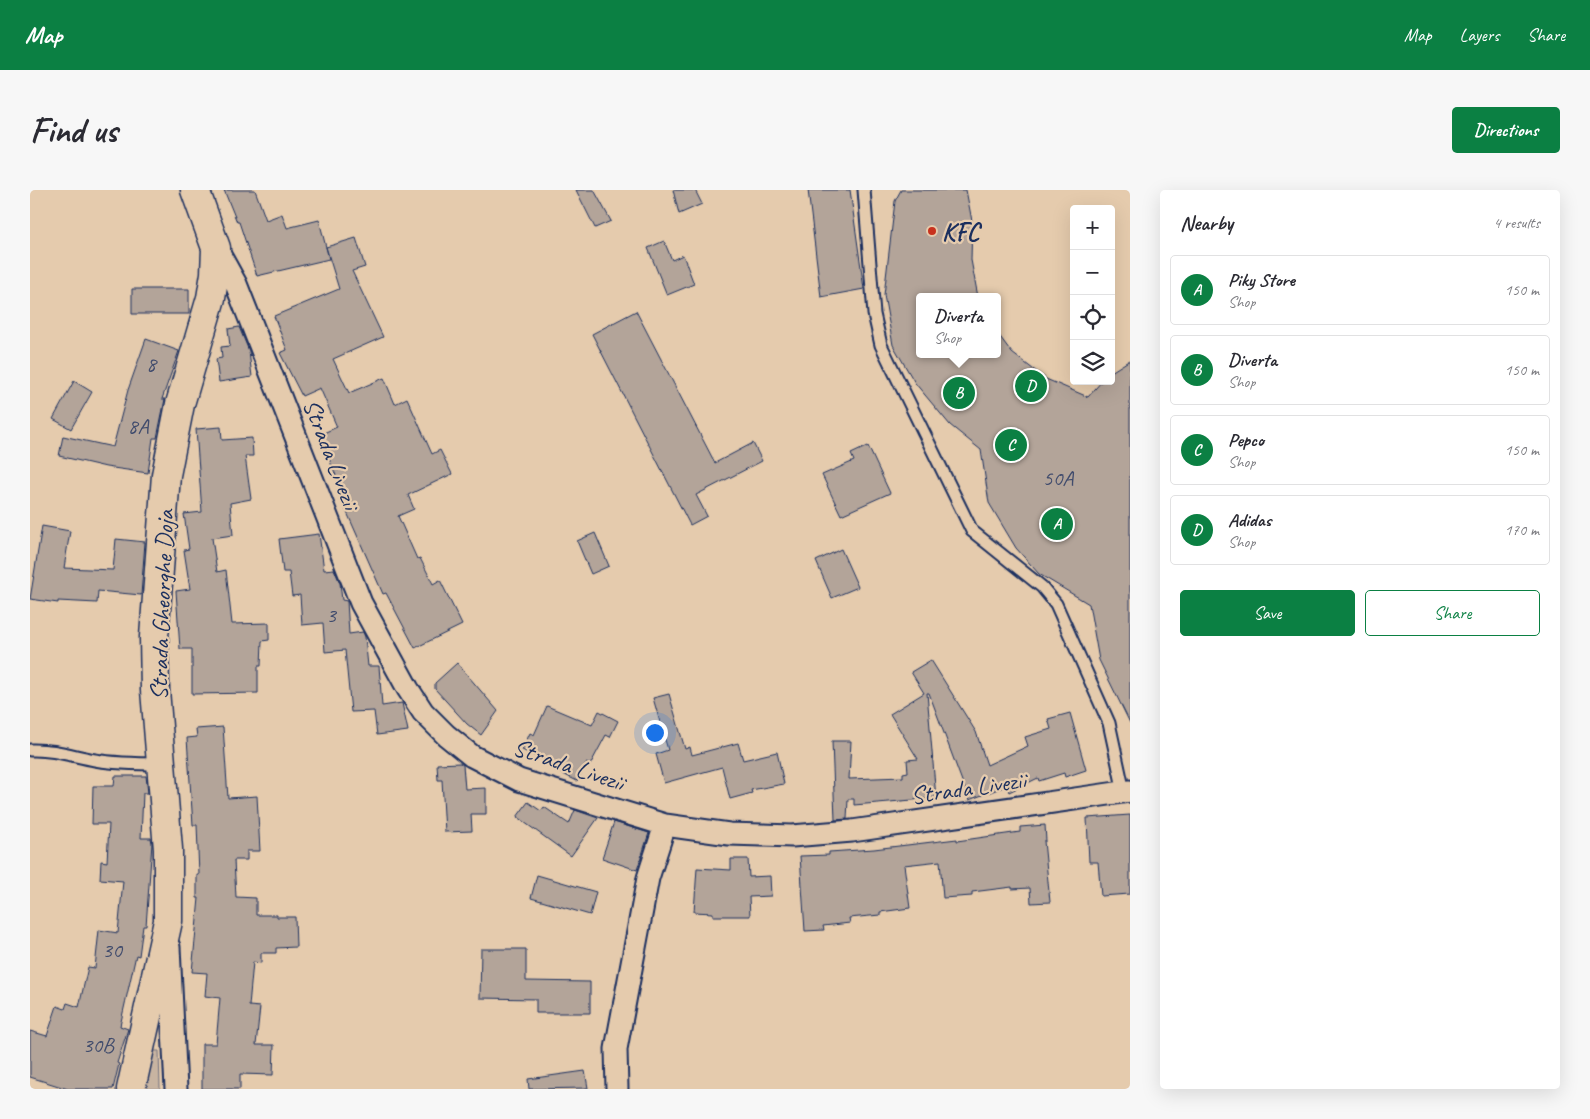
<!DOCTYPE html>
<html lang="en">
<head>
<meta charset="utf-8">
<style>
  :root { --surface:#fff; --page:#f7f7f7; --text:#2b2b33; --muted:#7c7c81; --line:#e1e1e2; --accent:#0b8043 }
  body { margin:0; font-family:Caveat,sans-serif; background:var(--page); color:var(--text) }
  .controls { position:absolute; right:15px; top:15px; display:grid; overflow:hidden; border-radius:5px; box-shadow:0 5px 20px #0002 }
  .controls button { width:45px; height:45px; display:grid; place-items:center; padding:0; border:0; border-bottom:1px solid var(--line); background:var(--surface); color:var(--text); font:25px sans-serif }
  .you { position:absolute; left:624px; top:542px; width:18px; height:18px; margin:-12px; border:4px solid #fff; border-radius:50%; background:#1a73e8; box-shadow:0 0 0 8px #1a73e833 }
  .badge { display:grid; place-items:center; width:32px; height:32px; border-radius:50%; background:var(--accent); color:#fff; font-size:16px; font-weight:700 }
  .pin { position:absolute; translate:-50% -50%; border:2px solid #fff; box-shadow:0 1px 5px #0006 }
  .popup { position:absolute; left:886px; top:103px; width:85px; height:65px; box-sizing:border-box; display:grid; place-content:center; border-radius:5px; background:var(--surface); filter:drop-shadow(0 1px 4px #0005); font-size:16px; white-space:nowrap; color:var(--muted) }
  .popup b { font-size:19px; color:var(--text) }
  .popup::after { content:''; position:absolute; left:50%; top:100%; margin-left:-10px; border:10px solid transparent; border-top-color:var(--surface) }
  .list { margin:0; padding:0; list-style:none }
  h2 { display:flex; justify-content:space-between; align-items:center; height:65px; margin:0; padding:0 20px; font-size:21px }
  h2 small { font-size:16px; font-weight:400; color:var(--muted) }
  .list li { display:grid; grid-template-columns:32px 1fr auto; gap:15px; align-items:center; box-sizing:border-box; height:70px; margin:0 10px 10px; padding:0 10px; border:1px solid var(--line); border-radius:5px }
  .list b { display:block; font-size:19px; white-space:nowrap }
  .list p { margin:0; font-size:16px; white-space:nowrap; color:var(--muted) }
  .list em { font-size:16px; font-style:normal; color:var(--muted) }
  .actions { display:flex; gap:10px; padding:15px 20px }
  .actions a { flex:1; padding:11px 0; border:1px solid var(--accent); border-radius:5px; text-align:center; font-size:18px; color:var(--accent) }
  .actions .main { background:var(--accent); color:#fff }
  .icon { flex:none; width:28px; height:28px; fill:none; stroke:currentColor; stroke-width:2; stroke-linecap:round; stroke-linejoin:round }
  .map { position:relative; flex:none; width:1100px; height:899px; overflow:hidden; border-radius:5px }
  header { display:flex; align-items:center; gap:30px; box-sizing:border-box; height:70px; padding:0 25px; background:var(--accent); color:#fff }
  header strong { font-size:24px }
  nav { display:flex; gap:28px; margin-inline-start:auto; font-size:18px }
  .intro { display:flex; align-items:center; justify-content:space-between; box-sizing:border-box; height:120px; padding:0 30px }
  h1 { margin:0; font-size:35px }
  .button { padding:12px 22px; border-radius:5px; background:var(--accent); color:#fff; font-size:18px; font-weight:700 }
  main { display:flex; gap:30px; padding:0 30px }
  aside { flex:1; background:var(--surface); border-radius:5px; box-shadow:0 5px 20px #0002 }
  .map>svg:first-child { display:block }
  .green { fill:#c8b4a1; stroke:#727280 }
  .building { fill:#b3a499; stroke:#1b2f5e }
  .lines { fill:none; stroke-linecap:round; stroke-linejoin:round }
  .lane-casing { stroke:#1b2f5e; stroke-width:15 }
  .street-casing { stroke:#1b2f5e; stroke-width:25 }
  .secondary-casing { stroke:#1b2f5e; stroke-width:31 }
  .lane { stroke:#e5cbad; stroke-width:11 }
  .street { stroke:#e5cbad; stroke-width:21 }
  .secondary { stroke:#e5cbad; stroke-width:28 }
  .poi-dot { fill:#c8321e; stroke:#e5cbad; stroke-width:2 }
  .labels { text-anchor:middle; stroke-width:4.5; stroke-linejoin:round; paint-order:stroke }
  .number-label { font-size:22px; fill:#414c6d }
  .poi-label { font-size:25px; font-weight:bold; fill:#1b2f5e; stroke:#e5cbad; text-anchor:start }
  .street-label { font-size:25px; fill:#1b2f5e; stroke:#e5cbad }
</style>
</head>
<body>
<header>
<strong>Map</strong>
<nav><a>Map</a><a>Layers</a><a>Share</a></nav>
</header>
<div class="intro"><h1>Find us</h1><a class="button">Directions</a></div>
<main>
<div class="map">
<svg width="1100" height="899" viewBox="0 0 1100 899">
  <rect width="100%" height="100%" fill="#e5cbad"/>
  <filter id="ink" filterUnits="userSpaceOnUse"><feTurbulence type="fractalNoise" baseFrequency=".02" numOctaves="2"/><feDisplacementMap in="SourceGraphic" scale="10" xChannelSelector="R" yChannelSelector="G"/><feConvolveMatrix kernelMatrix="1 2 1 2 8 2 1 2 1" color-interpolation-filters="sRGB"/></filter>
  <g filter="url(#ink)">
    <path class="green" d="M 119,861 L 129,861 L 130,899 L 112,899 Z"/>
    <path class="building" d="M 194,0 L 225,0 L 236,30 L 252,24 L 257,38 L 289,30 L 299,69 L 227,86 L 209,32 L 207,32 Z
      M 546,0 L 564,0 L 581,31 L 565,38 Z
      M 643,0 L 665,0 L 672,14 L 649,24 Z
      M 778,0 L 820,0 L 834,99 L 791,107 Z
      M 871,0 L 936,0 L 942,31 L 941,70 L 948,107 L 890,107 L 890,164 L 968,164 L 968,144 L 982,163 L 1016,189 L 1058,207 L 1072,191 L 1081,191 L 1081,182 L 1100,170 L 1100,533 L 1069,470 L 1059,414 L 1009,384 L 986,358 L 959,313 L 951,260 L 920,235 L 885,193 L 863,155 L 854,105 L 865,11 Z
      M 326,48 L 335,77 L 322,81 L 353,147 L 303,169 L 319,203 L 354,188 L 365,214 L 377,208 L 402,264 L 410,260 L 422,284 L 378,305 L 384,319 L 368,326 L 387,369 L 390,368 L 403,394 L 410,390 L 432,435 L 385,458 L 356,403 L 353,404 L 308,302 L 312,300 L 289,245 L 307,237 L 290,198 L 272,206 L 250,163 L 257,160 L 244,126 L 309,99 L 296,57 Z
      M 634,51 L 642,70 L 653,65 L 664,94 L 637,105 L 618,58 Z
      M 102,99 L 159,99 L 159,124 L 102,124 Z
      M 606,121 L 685,273 L 723,253 L 732,271 L 666,305 L 677,326 L 660,335 L 562,144 Z
      M 209,137 L 219,161 L 222,187 L 189,192 L 186,169 L 192,168 L 191,157 L 200,156 L 198,139 Z
      M 116,149 L 149,161 L 132,209 L 135,209 L 127,248 L 123,248 L 118,283 L 76,277 L 29,266 L 33,246 L 83,257 L 98,200 Z
      M 44,191 L 62,202 L 41,239 L 23,229 Z
      M 191,237 L 192,250 L 222,248 L 223,266 L 215,266 L 221,309 L 200,313 L 203,345 L 182,348 L 187,382 L 196,380 L 202,434 L 239,433 L 239,450 L 232,451 L 231,476 L 228,476 L 228,503 L 162,504 L 162,459 L 150,459 L 146,401 L 160,399 L 154,360 L 159,359 L 154,324 L 172,322 L 166,239 Z
      M 838,256 L 860,303 L 811,325 L 792,285 L 824,271 L 821,264 Z
      M 12,336 L 40,341 L 34,378 L 83,380 L 86,349 L 115,352 L 111,405 L 68,401 L 67,413 L 28,411 L 28,413 L 0,409 Z
      M 565,343 L 579,376 L 561,384 L 547,351 Z
      M 289,344 L 294,380 L 304,379 L 310,393 L 312,410 L 317,411 L 319,444 L 333,442 L 335,447 L 338,476 L 349,476 L 352,516 L 372,513 L 378,541 L 347,545 L 344,521 L 321,522 L 315,460 L 295,462 L 293,433 L 272,435 L 270,405 L 262,406 L 259,382 L 253,382 L 249,349 Z
      M 811,359 L 828,397 L 802,408 L 786,371 Z
      M 901,470 L 946,542 L 957,575 L 998,556 L 995,547 L 1021,539 L 1018,529 L 1040,523 L 1056,580 L 1035,587 L 1034,583 L 1009,591 L 1008,588 L 979,602 L 976,596 L 939,610 L 899,503 L 897,503 L 906,608 L 824,615 L 824,609 L 818,609 L 817,629 L 805,630 L 802,551 L 821,551 L 819,589 L 873,587 L 873,583 L 878,582 L 877,570 L 888,569 L 860,524 L 894,503 L 881,482 Z
      M 427,473 L 468,521 L 451,545 L 437,534 L 405,499 L 405,493 Z
      M 639,504 L 655,559 L 660,557 L 662,565 L 708,553 L 713,570 L 747,562 L 754,594 L 721,600 L 722,603 L 700,609 L 692,577 L 634,593 L 626,564 L 638,560 L 623,508 Z
      M 517,516 L 562,535 L 569,521 L 588,531 L 580,547 L 576,545 L 560,575 L 556,573 L 547,591 L 521,578 L 523,574 L 492,560 L 500,543 L 504,545 Z
      M 193,537 L 198,608 L 227,606 L 230,661 L 217,661 L 217,670 L 204,670 L 206,707 L 226,708 L 226,725 L 247,725 L 247,727 L 265,727 L 266,757 L 246,758 L 246,763 L 231,763 L 231,773 L 223,772 L 219,816 L 230,817 L 226,855 L 244,855 L 243,885 L 210,884 L 210,899 L 172,899 L 172,854 L 186,854 L 190,808 L 175,806 L 177,783 L 162,782 L 169,708 L 167,708 L 167,685 L 169,685 L 167,635 L 163,635 L 157,548 L 167,547 L 166,539 Z
      M 430,573 L 433,575 L 435,599 L 456,598 L 456,624 L 441,624 L 442,641 L 415,642 L 412,590 L 408,590 L 407,574 Z
      M 85,586 L 116,586 L 118,603 L 113,603 L 111,648 L 121,648 L 122,653 L 116,736 L 113,736 L 109,766 L 106,765 L 90,836 L 98,839 L 87,873 L 89,874 L 83,899 L 38,899 L 0,887 L 0,841 L 17,846 L 27,816 L 35,819 L 37,813 L 49,817 L 58,777 L 65,778 L 69,740 L 88,743 L 93,691 L 70,689 L 71,671 L 77,672 L 79,634 L 62,634 L 63,596 L 84,596 Z
      M 498,612 L 511,621 L 514,617 L 539,634 L 545,620 L 568,628 L 541,666 L 487,627 Z
      M 1100,625 L 1100,704 L 1071,706 L 1068,672 L 1059,672 L 1057,628 Z
      M 584,632 L 619,643 L 607,680 L 572,668 Z
      M 1015,635 L 1016,651 L 1014,651 L 1020,712 L 1001,713 L 1000,698 L 982,699 L 982,697 L 942,702 L 942,706 L 913,708 L 910,671 L 874,675 L 880,718 L 850,722 L 850,725 L 819,728 L 820,733 L 793,736 L 794,740 L 775,741 L 770,666 L 799,665 L 799,662 L 844,659 L 927,649 L 927,651 L 990,642 L 990,637 Z
      M 701,669 L 718,669 L 719,687 L 740,686 L 741,706 L 719,707 L 720,726 L 683,726 L 683,723 L 664,722 L 667,678 L 701,680 Z
      M 507,685 L 566,702 L 560,725 L 501,708 Z
      M 451,759 L 496,759 L 496,791 L 560,792 L 560,823 L 506,823 L 506,809 L 450,808 Z
      M 555,881 L 558,898 L 499,899 L 498,889 Z"/>
    <g class="lines">
      <g class="lane-casing">
        <path id="lane" d="M 834,0 L 844,124 L 851,155 L 942,341 L 1012,397 L 1026,414 L 1079,533 L 1094,602
          M 0,560 C 23,559 43,566 65,570 C 87,574 109,574 131,574"/>
      </g>
      <g class="street-casing">
        <path id="street" d="M 186,58 L 206,94 L 331,413 L 378,499 L 393,522 L 416,545 L 442,566 L 489,590 L 635,635 L 699,644 L 762,646 L 822,641 L 1100,601
          M 139,757 L 146,899
          M 587,899 L 586,859 L 618,688 L 635,635"/>
      </g>
      <g class="secondary-casing">
        <path id="secondary" d="M 101,899 L 138,731 L 138,659 L 125,500 L 124,447 L 136,285 L 150,214 L 181,108 L 185,84 L 186,58 L 165,0"/>
      </g>
      <use href="#lane" class="lane"/>
      <use href="#street" class="street"/>
      <use href="#secondary" class="secondary"/>
    </g>
  </g>
  <circle class="poi-dot" cx="902" cy="41" r="5"/>
  <g class="labels">
    <g class="number-label">
      <text x="121" y="181">8</text>
      <text x="108" y="243">8A</text>
      <text x="1028" y="295">50A</text>
      <text x="301" y="432">3</text>
      <text x="82" y="767">30</text>
      <text x="68" y="862">30B</text>
    </g>
    <g class="poi-label">
      <text x="912" y="50">KFC</text>
    </g>
    <g class="street-label">
      <text transform="translate(302 264) rotate(69)" y="9">Strada Livezii</text>
      <text transform="translate(131 415) rotate(-88)" y="9">Strada Gheorghe Doja</text>
      <text transform="translate(539 574) rotate(19)" y="9">Strada Livezii</text>
      <text transform="translate(938 597) rotate(-8)" y="9">Strada Livezii</text>
    </g>
  </g>
</svg>
<div class="controls">
<button>+</button>
<button>−</button>
<button><svg class="icon" aria-label="locate" viewBox="0 0 24 24"><circle cx="12" cy="12" r="6"/><path d="M12 2v4M12 18v4M2 12h4M18 12h4"/></svg></button>
<button><svg class="icon" aria-label="layers" viewBox="0 0 24 24"><path d="M12 4l9 5-9 5-9-5zM3 14l9 5 9-5"/></svg></button>
</div>
<div class="you"></div>
<div class="pin badge" style="left:1027px;top:334px">A</div>
<div class="pin badge" style="left:929px;top:203px">B</div>
<div class="popup"><b>Diverta</b>Shop</div>
<div class="pin badge" style="left:981px;top:255px">C</div>
<div class="pin badge" style="left:1001px;top:196px">D</div>
</div>
<aside>
<h2>Nearby<small>4 results</small></h2>
<ul class="list">
<li><span class="badge">A</span><div><b>Piky Store</b><p>Shop</p></div><em>150 m</em></li>
<li><span class="badge">B</span><div><b>Diverta</b><p>Shop</p></div><em>150 m</em></li>
<li><span class="badge">C</span><div><b>Pepco</b><p>Shop</p></div><em>150 m</em></li>
<li><span class="badge">D</span><div><b>Adidas</b><p>Shop</p></div><em>170 m</em></li>
</ul>
<div class="actions"><a class="main">Save</a><a>Share</a></div>
</aside>
</main>
</body>
</html>
